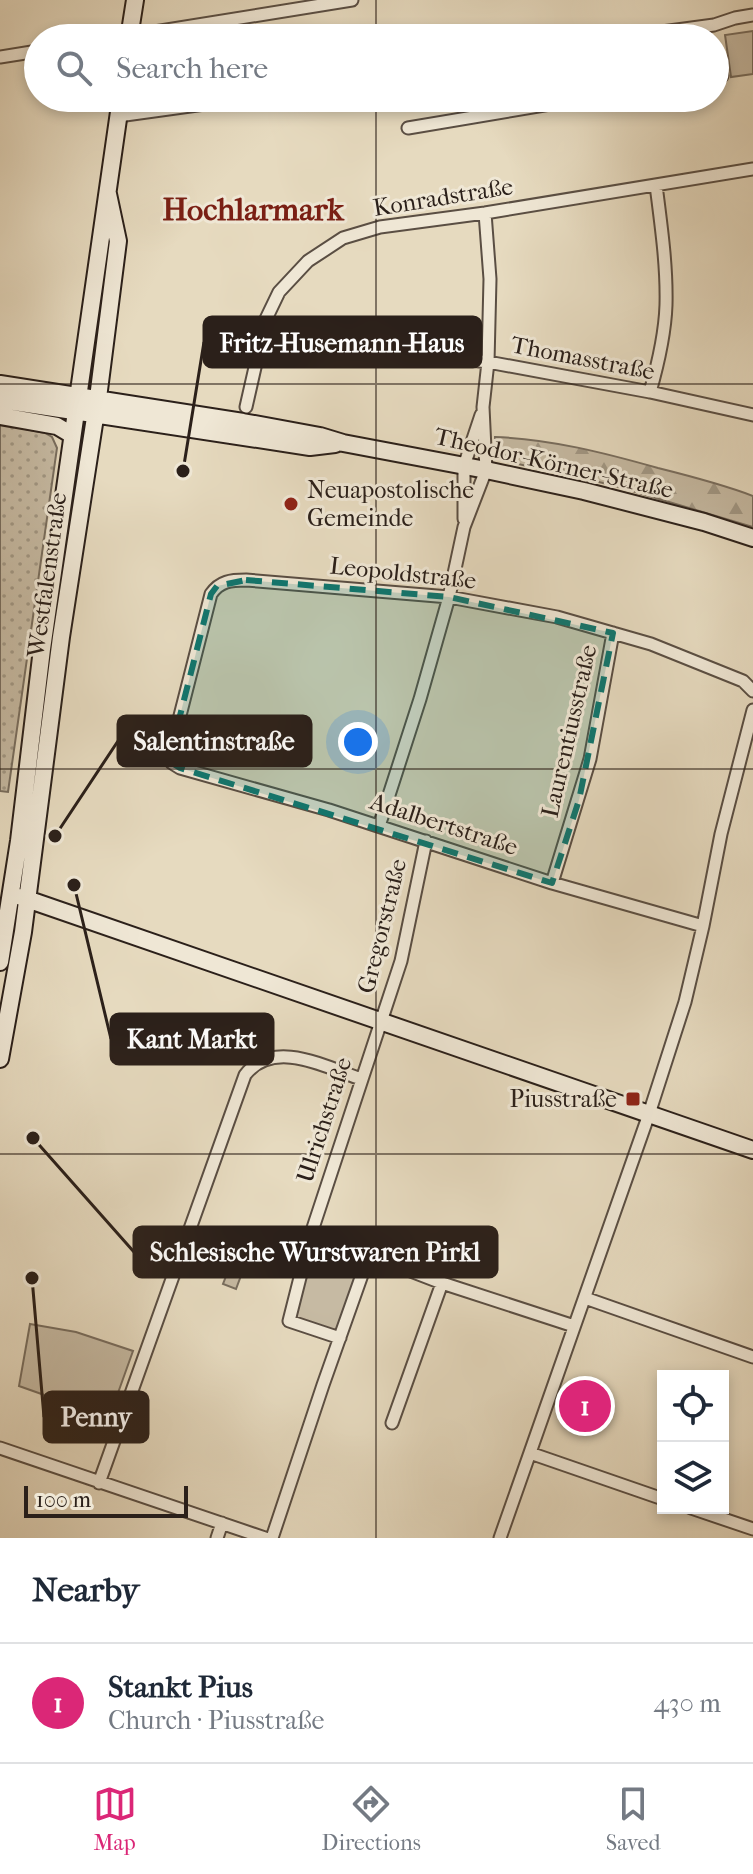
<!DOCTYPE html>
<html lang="en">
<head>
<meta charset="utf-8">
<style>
  :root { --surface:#fff; --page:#f2f2f3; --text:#1f2937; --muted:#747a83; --line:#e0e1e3; --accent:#db2777 }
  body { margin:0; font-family:"IM FELL French Canon",serif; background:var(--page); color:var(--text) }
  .controls { position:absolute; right:24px; bottom:24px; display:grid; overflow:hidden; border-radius:0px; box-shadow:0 4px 12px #0003 }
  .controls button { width:72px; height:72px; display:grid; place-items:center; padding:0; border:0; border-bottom:2px solid var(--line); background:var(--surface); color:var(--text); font:40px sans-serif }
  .scale { position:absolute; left:24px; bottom:20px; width:164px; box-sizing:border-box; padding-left:8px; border:4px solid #2b201a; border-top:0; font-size:22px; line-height:28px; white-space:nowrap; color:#2b201a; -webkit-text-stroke:6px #efe7d5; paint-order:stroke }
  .you { position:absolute; left:358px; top:742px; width:28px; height:28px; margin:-20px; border:6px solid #fff; border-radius:50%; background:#1a73e8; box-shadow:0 0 0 12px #1a73e833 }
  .badge { display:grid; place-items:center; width:52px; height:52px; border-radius:50%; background:var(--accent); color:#fff; font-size:26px; font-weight:700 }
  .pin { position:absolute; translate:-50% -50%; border:4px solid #fff; box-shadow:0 2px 8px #0006 }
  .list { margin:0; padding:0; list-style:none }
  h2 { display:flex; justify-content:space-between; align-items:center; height:104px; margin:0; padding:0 32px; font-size:34px }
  h2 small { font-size:26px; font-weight:400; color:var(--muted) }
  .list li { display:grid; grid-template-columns:52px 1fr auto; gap:24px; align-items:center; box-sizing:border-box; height:120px; padding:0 32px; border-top:2px solid var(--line) }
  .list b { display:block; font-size:30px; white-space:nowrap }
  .list p { margin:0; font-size:26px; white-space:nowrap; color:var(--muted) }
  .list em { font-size:26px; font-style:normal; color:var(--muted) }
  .icon { flex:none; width:44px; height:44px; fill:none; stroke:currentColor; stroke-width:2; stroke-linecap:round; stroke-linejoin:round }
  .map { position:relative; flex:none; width:753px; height:1538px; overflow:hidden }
  .search { position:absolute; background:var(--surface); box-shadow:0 4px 12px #0003; left:24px; right:24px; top:24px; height:88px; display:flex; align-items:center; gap:20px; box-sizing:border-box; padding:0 28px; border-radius:44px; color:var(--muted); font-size:30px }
  .sheet { height:224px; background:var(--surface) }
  nav { display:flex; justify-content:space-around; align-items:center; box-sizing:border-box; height:112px; border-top:2px solid var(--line); background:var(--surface); font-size:22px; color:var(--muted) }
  nav a { display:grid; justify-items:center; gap:4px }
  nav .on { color:var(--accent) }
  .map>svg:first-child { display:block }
  .grass { fill:url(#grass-dots); stroke:#786d5e; stroke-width:2 }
  .forest { fill:url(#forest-firs); stroke:#786d5e; stroke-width:2 }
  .park { fill:#c6baa3; stroke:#786d5e; stroke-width:2 }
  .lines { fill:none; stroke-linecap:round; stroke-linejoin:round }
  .street-casing { stroke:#5a4e43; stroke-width:15 }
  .secondary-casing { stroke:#2b201a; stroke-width:20 }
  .street { stroke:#efe7d5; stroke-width:11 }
  .secondary { stroke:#efe7d5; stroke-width:16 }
  .marked { fill:#0f766e; fill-opacity:0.2; stroke:#0f766e; stroke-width:6; stroke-dasharray:16 10; stroke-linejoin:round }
  .grid { fill:none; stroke:#2b201a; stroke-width:2; stroke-opacity:0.55 }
  .poi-dot { fill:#8f2418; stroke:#efe7d5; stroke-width:3 }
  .labels { text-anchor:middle; stroke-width:6; stroke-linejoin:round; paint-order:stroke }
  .street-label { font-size:24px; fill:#2b201a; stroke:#efe7d5 }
  .poi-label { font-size:24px; fill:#2b201a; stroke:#efe7d5; text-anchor:start }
  .district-label { font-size:32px; font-weight:bold; fill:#7a1f14; stroke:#efe7d5 }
  .leader { fill:none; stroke:#2b201a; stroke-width:3 }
  .callout-dot { fill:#2b201a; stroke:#efe7d5; stroke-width:3 }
  .callout { fill:#2b201a; stroke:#2b201a; stroke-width:3 }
  .callout-label { font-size:26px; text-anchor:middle; font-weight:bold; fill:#fff }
</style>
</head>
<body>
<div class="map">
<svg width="753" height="1538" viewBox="0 0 753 1538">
  <defs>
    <pattern id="grass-dots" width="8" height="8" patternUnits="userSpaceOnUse" patternTransform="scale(2)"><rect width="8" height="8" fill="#c6baa3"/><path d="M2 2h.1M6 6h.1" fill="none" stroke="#a19784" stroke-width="1.8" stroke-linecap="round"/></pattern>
    <pattern id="forest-firs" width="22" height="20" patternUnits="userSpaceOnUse" patternTransform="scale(2)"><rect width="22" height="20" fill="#c6baa3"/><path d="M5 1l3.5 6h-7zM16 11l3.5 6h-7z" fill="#a19784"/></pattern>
  </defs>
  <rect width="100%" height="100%" fill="#e6dabf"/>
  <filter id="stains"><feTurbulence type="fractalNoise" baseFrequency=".0025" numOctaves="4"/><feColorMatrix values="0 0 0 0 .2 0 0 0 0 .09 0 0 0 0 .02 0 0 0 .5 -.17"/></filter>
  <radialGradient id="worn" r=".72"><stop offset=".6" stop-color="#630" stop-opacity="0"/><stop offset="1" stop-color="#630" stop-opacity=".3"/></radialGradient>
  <path class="grass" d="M 0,424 L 45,433 L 52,437 L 57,448 L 8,792 L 0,791 Z"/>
  <path class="forest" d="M 495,437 C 551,439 605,453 658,468 C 690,476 722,484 753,496 L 753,527 L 612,485 L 505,461 L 505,454 L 498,451 L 495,447 Z"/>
  <path class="park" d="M 753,31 L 753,74 L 731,77 L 725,35 Z
    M 316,1243 L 352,1254 L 357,1257 L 360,1264 L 337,1329 L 333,1330 L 297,1318 L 296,1315 L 313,1244 Z
    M 232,1261 L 245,1265 L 236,1289 L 223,1284 Z
    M 30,1324 L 76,1332 L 133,1351 L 109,1418 L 19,1386 Z"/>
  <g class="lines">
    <g class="street-casing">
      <path id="street" d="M 117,38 L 352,0
        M 617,38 L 714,25 L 735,18 L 753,15
        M 0,57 L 38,51
        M 715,77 L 722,76
        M 118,116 L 248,98
        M 408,128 L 580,99
        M 261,336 L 488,362 L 650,392 L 753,415
        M 650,392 C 658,364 665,335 666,305 C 667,265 661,225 656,185
        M 246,407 L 266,319 L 279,292 L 308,261 L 343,238 L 380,227 L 485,213 L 753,169
        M 464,519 L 464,466 L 481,415
        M 379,826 L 420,699 L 449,597 L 464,527 L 486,470 L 483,407 L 488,362 L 490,279 L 485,213
        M 552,883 L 590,759 L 613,633
        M 703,926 L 552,883 L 329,810 L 180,768 L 172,763 L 172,747 L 211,594 C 220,581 231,580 246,580 L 449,597 L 557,617 L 651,644 L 743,681 L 753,691
        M 369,1255 L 442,1283 L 574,1326
        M 585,1298 L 753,1357
        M 340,1338 L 289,1321 L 311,1234 L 401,961 L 426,841
        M 392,1423 L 442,1283
        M 0,1448 L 265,1538
        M 530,1453 L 663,1499
        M 99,1483 L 245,1075 C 273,1038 326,1067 361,1079
        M 691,1508 L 753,1529
        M 217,1538 L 222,1523
        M 272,1538 L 323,1385 L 369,1255 L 311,1234
        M 500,1538 L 649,1114 L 685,1002 L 703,926 L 721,834 L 753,710"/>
    </g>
    <g class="secondary-casing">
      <path id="secondary" d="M 129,38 L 135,0
        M 0,384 L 243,422 L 320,436 L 343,443 L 486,470 L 584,491 L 704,522 L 753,538
        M 0,400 L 310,447 L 335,444
        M 0,416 L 57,426 L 72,435
        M 21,897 L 753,1150
        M 0,962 L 19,841 L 42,649 L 121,98
        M 0,1059 L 23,932 L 61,637 L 98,398 L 118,241 L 108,194"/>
    </g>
    <use href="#street" class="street"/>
    <use href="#secondary" class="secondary"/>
  </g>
  <path class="marked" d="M 246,580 L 449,597 L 613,633 L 579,800 L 552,883 L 180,768 L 172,763 L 172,747 L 211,594 L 217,586 Z"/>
  <path class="grid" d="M 376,0 L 376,38M 376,98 L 376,1538M 0,384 L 753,384M 0,769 L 753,769M 0,1154 L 753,1154"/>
  <g class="poi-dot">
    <circle cx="291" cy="504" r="8"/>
    <rect x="625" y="1091" width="16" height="16" rx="4"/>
  </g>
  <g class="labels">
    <g class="street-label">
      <text transform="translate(443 197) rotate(-9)" y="8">Konradstraße</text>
      <text transform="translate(583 358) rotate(11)" y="8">Thomasstraße</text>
      <text transform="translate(554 463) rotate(13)" y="8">Theodor-Körner-Straße</text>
      <text transform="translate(403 573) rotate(6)" y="8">Leopoldstraße</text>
      <text transform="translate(47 575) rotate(-82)" y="8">Westfalenstraße</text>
      <text transform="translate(569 731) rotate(-77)" y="8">Laurentiusstraße</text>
      <text transform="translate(444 824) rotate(18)" y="8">Adalbertstraße</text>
      <text transform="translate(382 926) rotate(-76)" y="8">Gregorstraße</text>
      <text transform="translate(324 1120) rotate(-72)" y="8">Ulrichstraße</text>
    </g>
    <g class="poi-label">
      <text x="307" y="498">Neuapostolische<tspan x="307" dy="28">Gemeinde</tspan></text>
      <text x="617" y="1107" text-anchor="end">Piusstraße</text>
    </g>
    <g class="district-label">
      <text x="253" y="220">Hochlarmark</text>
    </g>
  </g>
  <path class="leader" d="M183 471L204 342M55 836L118 741M74 885L111 1039M33 1138L134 1252M32 1278L44 1417"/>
  <g class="callout-dot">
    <circle cx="183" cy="471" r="8"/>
    <circle cx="55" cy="836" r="8"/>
    <circle cx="74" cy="885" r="8"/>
    <circle cx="33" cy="1138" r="8"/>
    <circle cx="32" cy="1278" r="8"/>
  </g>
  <g class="callout">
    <rect x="204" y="317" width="277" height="50" rx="8"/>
    <rect x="118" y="716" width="193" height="50" rx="8"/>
    <rect x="111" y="1014" width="162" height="50" rx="8"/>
    <rect x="134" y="1227" width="363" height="50" rx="8"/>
    <rect x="44" y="1392" width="104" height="50" rx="8"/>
  </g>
  <g class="callout-label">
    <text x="342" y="352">Fritz-Husemann-Haus</text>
    <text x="214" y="750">Salentinstraße</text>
    <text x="192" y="1048">Kant Markt</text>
    <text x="315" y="1261">Schlesische Wurstwaren Pirkl</text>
    <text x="96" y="1426">Penny</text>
  </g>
  <rect width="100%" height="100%" filter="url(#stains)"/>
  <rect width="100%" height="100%" fill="url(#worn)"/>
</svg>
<div class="controls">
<button><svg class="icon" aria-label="locate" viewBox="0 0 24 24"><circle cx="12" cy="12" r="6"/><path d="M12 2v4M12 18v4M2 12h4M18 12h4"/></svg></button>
<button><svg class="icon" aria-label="layers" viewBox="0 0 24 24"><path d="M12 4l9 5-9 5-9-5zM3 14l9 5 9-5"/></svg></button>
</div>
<div class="scale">100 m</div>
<div class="you"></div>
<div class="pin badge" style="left:585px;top:1406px">1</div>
<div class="search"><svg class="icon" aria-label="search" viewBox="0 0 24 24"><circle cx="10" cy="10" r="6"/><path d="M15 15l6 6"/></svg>Search here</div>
</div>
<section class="sheet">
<h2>Nearby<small></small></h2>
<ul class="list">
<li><span class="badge">1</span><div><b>Stankt Pius</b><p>Church · Piusstraße</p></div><em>430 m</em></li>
</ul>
</section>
<nav>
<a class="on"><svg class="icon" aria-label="map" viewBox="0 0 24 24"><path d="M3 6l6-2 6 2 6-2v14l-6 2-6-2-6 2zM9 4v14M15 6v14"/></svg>Map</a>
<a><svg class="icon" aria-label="directions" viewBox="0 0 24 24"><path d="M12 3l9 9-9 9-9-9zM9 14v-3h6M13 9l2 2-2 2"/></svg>Directions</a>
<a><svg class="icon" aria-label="saved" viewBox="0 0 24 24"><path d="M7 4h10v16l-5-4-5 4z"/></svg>Saved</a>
</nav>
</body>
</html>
